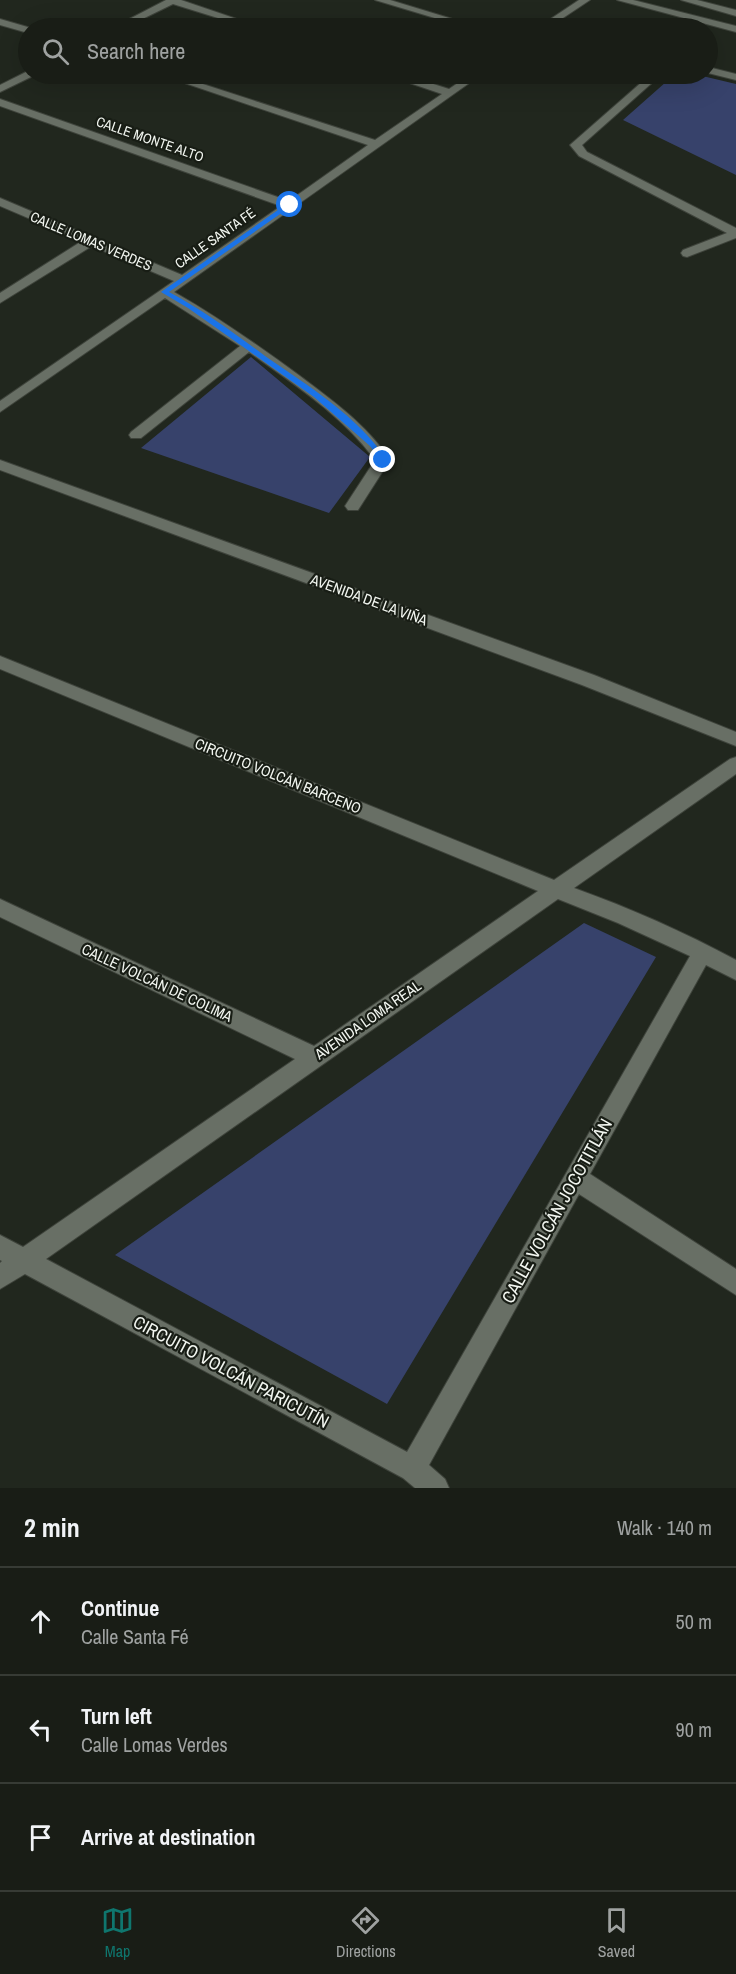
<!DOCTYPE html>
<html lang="en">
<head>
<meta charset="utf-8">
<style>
  :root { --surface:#191d16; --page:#262a23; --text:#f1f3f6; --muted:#9fa2a1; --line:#373b35; --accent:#0f766e }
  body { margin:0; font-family:"Archivo Narrow",sans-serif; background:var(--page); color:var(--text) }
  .stop { position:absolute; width:18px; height:18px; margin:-14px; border:4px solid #1a73e8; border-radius:50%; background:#fff }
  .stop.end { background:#1a73e8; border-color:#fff; box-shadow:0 2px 6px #0008 }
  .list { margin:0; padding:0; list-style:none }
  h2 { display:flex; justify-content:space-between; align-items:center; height:78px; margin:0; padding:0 24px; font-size:26px }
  h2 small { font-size:20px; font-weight:400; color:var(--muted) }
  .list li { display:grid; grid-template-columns:39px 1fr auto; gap:18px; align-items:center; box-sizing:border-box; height:108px; padding:0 24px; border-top:2px solid var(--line) }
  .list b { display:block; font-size:22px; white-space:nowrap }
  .list p { margin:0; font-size:20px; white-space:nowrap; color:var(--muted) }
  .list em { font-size:20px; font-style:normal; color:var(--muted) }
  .icon { flex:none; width:33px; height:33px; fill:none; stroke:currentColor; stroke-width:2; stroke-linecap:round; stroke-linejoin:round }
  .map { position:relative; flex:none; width:736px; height:1488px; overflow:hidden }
  .search { position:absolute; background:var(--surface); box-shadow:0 6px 24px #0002; left:18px; right:18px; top:18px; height:66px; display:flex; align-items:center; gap:15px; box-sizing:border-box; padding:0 21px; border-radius:33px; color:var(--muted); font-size:22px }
  .sheet { height:402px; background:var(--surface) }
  nav { display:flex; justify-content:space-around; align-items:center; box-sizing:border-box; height:84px; border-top:2px solid var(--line); background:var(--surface); font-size:16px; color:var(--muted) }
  nav a { display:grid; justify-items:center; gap:3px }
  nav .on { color:var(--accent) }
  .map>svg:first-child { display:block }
  .green { fill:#37426b }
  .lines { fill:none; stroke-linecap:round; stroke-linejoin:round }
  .minor-casing { stroke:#3e433b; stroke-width:2 }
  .minor { fill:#686f65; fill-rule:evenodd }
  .route { fill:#1a73e8 }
  .labels { text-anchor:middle; stroke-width:4.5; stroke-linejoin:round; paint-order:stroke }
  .far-street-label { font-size:14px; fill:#f2f6f0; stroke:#181d15 }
  .street-label { font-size:15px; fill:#f2f6f0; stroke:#181d15 }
  .near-street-label { font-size:18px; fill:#f2f6f0; stroke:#181d15 }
</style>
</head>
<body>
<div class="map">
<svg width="736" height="1488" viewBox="0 0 736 1488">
  <rect width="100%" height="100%" fill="#21271e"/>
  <path class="green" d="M 675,74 L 694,74 L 736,84 L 736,175 L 623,120 Z
    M 251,357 L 370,457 L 329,513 L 141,448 Z
    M 584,923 L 656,957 L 387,1404 L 115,1255 Z"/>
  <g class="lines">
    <g class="minor-casing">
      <path id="minor" d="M 166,0 L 181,0 L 263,28 L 250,28 L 173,4 L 124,28 L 112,28 Z
        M 375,0 L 390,0 L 482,28 L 468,28 Z
        M 579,0 L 590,0 L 548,28 L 537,28 Z
        M 617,0 L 633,0 L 736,26 L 736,32 Z
        M 681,0 L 697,0 L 736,10 L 736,16 Z
        M 0,19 L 31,28 L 32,28 L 28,28 L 28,33 L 0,25 Z
        M 708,67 L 736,74 L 736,80 L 708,73 Z
        M 28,71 L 28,74 L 34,74 L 33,76 L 0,92 L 0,85 Z
        M 158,74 L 172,74 L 375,140 L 442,94 L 389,76 L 388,74 L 402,74 L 449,89 L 471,74 L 482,74 L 174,292 C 218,317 259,346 300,376 C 333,401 367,425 390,460 L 358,510 L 348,510 L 345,506 L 375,460 C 343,416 294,384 249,352 L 141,438 L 131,438 L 129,435 L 131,432 L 240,346 L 165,298 L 0,412 L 0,401 L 174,281 L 92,246 L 0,303 L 0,293 L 82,241 L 0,206 L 0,198 L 182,275 L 281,206 L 0,106 L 0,99 L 289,201 L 368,145 Z
        M 651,74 L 662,74 L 582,145 L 587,152 L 736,228 L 736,238 L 687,257 L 683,256 L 681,253 L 683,250 L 727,233 L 579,156 L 570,145 Z
        M 0,460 L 594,675 L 736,732 L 736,746 L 582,685 L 0,470 Z
        M 0,656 L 554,880 L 730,759 L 736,757 L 736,774 L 574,888 C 630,908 684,932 736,960 L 736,980 L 706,965 L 590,1174 L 736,1269 L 736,1295 L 579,1194 L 429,1465 L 445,1479 L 449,1488 L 415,1488 L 403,1478 L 25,1274 L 0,1289 L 0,1263 L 2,1261 L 0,1260 L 0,1235 L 23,1247 L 295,1059 L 0,917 L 0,899 L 314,1046 L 538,891 L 0,669 ZM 558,899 L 618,923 L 690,956 L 407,1452 L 46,1259 Z"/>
    </g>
    <use href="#minor" class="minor"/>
  </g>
  <path class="route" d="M 288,203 L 293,205 L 169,292 C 203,310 234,333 265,356 C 307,385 359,417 387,460 L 386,461 L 381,461 L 370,446 L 314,397 L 188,308 L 161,292 Z"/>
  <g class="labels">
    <g class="far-street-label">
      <text transform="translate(150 139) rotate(19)" y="5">CALLE MONTE ALTO</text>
      <text transform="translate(215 238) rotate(-35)" y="5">CALLE SANTA FÉ</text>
      <text transform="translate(91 241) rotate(23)" y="5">CALLE LOMAS VERDES</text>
    </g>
    <g class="street-label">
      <text transform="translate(369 600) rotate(20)" y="5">AVENIDA DE LA VIÑA</text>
      <text transform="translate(278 776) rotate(22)" y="5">CIRCUITO VOLCÁN BARCENO</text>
      <text transform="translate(157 983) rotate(25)" y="5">CALLE VOLCÁN DE COLIMA</text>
      <text transform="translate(368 1020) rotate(-35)" y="5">AVENIDA LOMA REAL</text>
    </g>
    <g class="near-street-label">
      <text transform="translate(557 1211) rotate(-61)" y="6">CALLE VOLCÁN JOCOTITLÁN</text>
      <text transform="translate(231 1372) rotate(28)" y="6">CIRCUITO VOLCÁN PARICUTÍN</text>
    </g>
  </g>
</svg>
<div class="stop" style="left:290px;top:205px"></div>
<div class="stop end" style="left:383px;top:460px"></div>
<div class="search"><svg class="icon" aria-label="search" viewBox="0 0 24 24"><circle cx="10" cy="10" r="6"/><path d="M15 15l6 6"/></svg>Search here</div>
</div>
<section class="sheet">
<h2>2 min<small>Walk · 140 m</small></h2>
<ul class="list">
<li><svg class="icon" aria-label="ahead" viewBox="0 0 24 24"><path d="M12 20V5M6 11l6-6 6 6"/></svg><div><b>Continue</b><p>Calle Santa Fé</p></div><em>50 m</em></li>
<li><svg class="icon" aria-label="left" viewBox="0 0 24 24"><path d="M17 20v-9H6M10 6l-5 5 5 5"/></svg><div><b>Turn left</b><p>Calle Lomas Verdes</p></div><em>90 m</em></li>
<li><svg class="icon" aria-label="arrive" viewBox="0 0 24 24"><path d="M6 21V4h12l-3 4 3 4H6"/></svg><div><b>Arrive at destination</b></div></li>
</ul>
</section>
<nav>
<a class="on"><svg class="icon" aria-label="map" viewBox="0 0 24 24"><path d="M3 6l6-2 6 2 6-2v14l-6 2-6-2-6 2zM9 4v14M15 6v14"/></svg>Map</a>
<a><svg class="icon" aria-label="directions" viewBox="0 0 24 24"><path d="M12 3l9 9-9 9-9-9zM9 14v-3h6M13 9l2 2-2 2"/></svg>Directions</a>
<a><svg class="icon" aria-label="saved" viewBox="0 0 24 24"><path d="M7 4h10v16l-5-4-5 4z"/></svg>Saved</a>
</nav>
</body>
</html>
